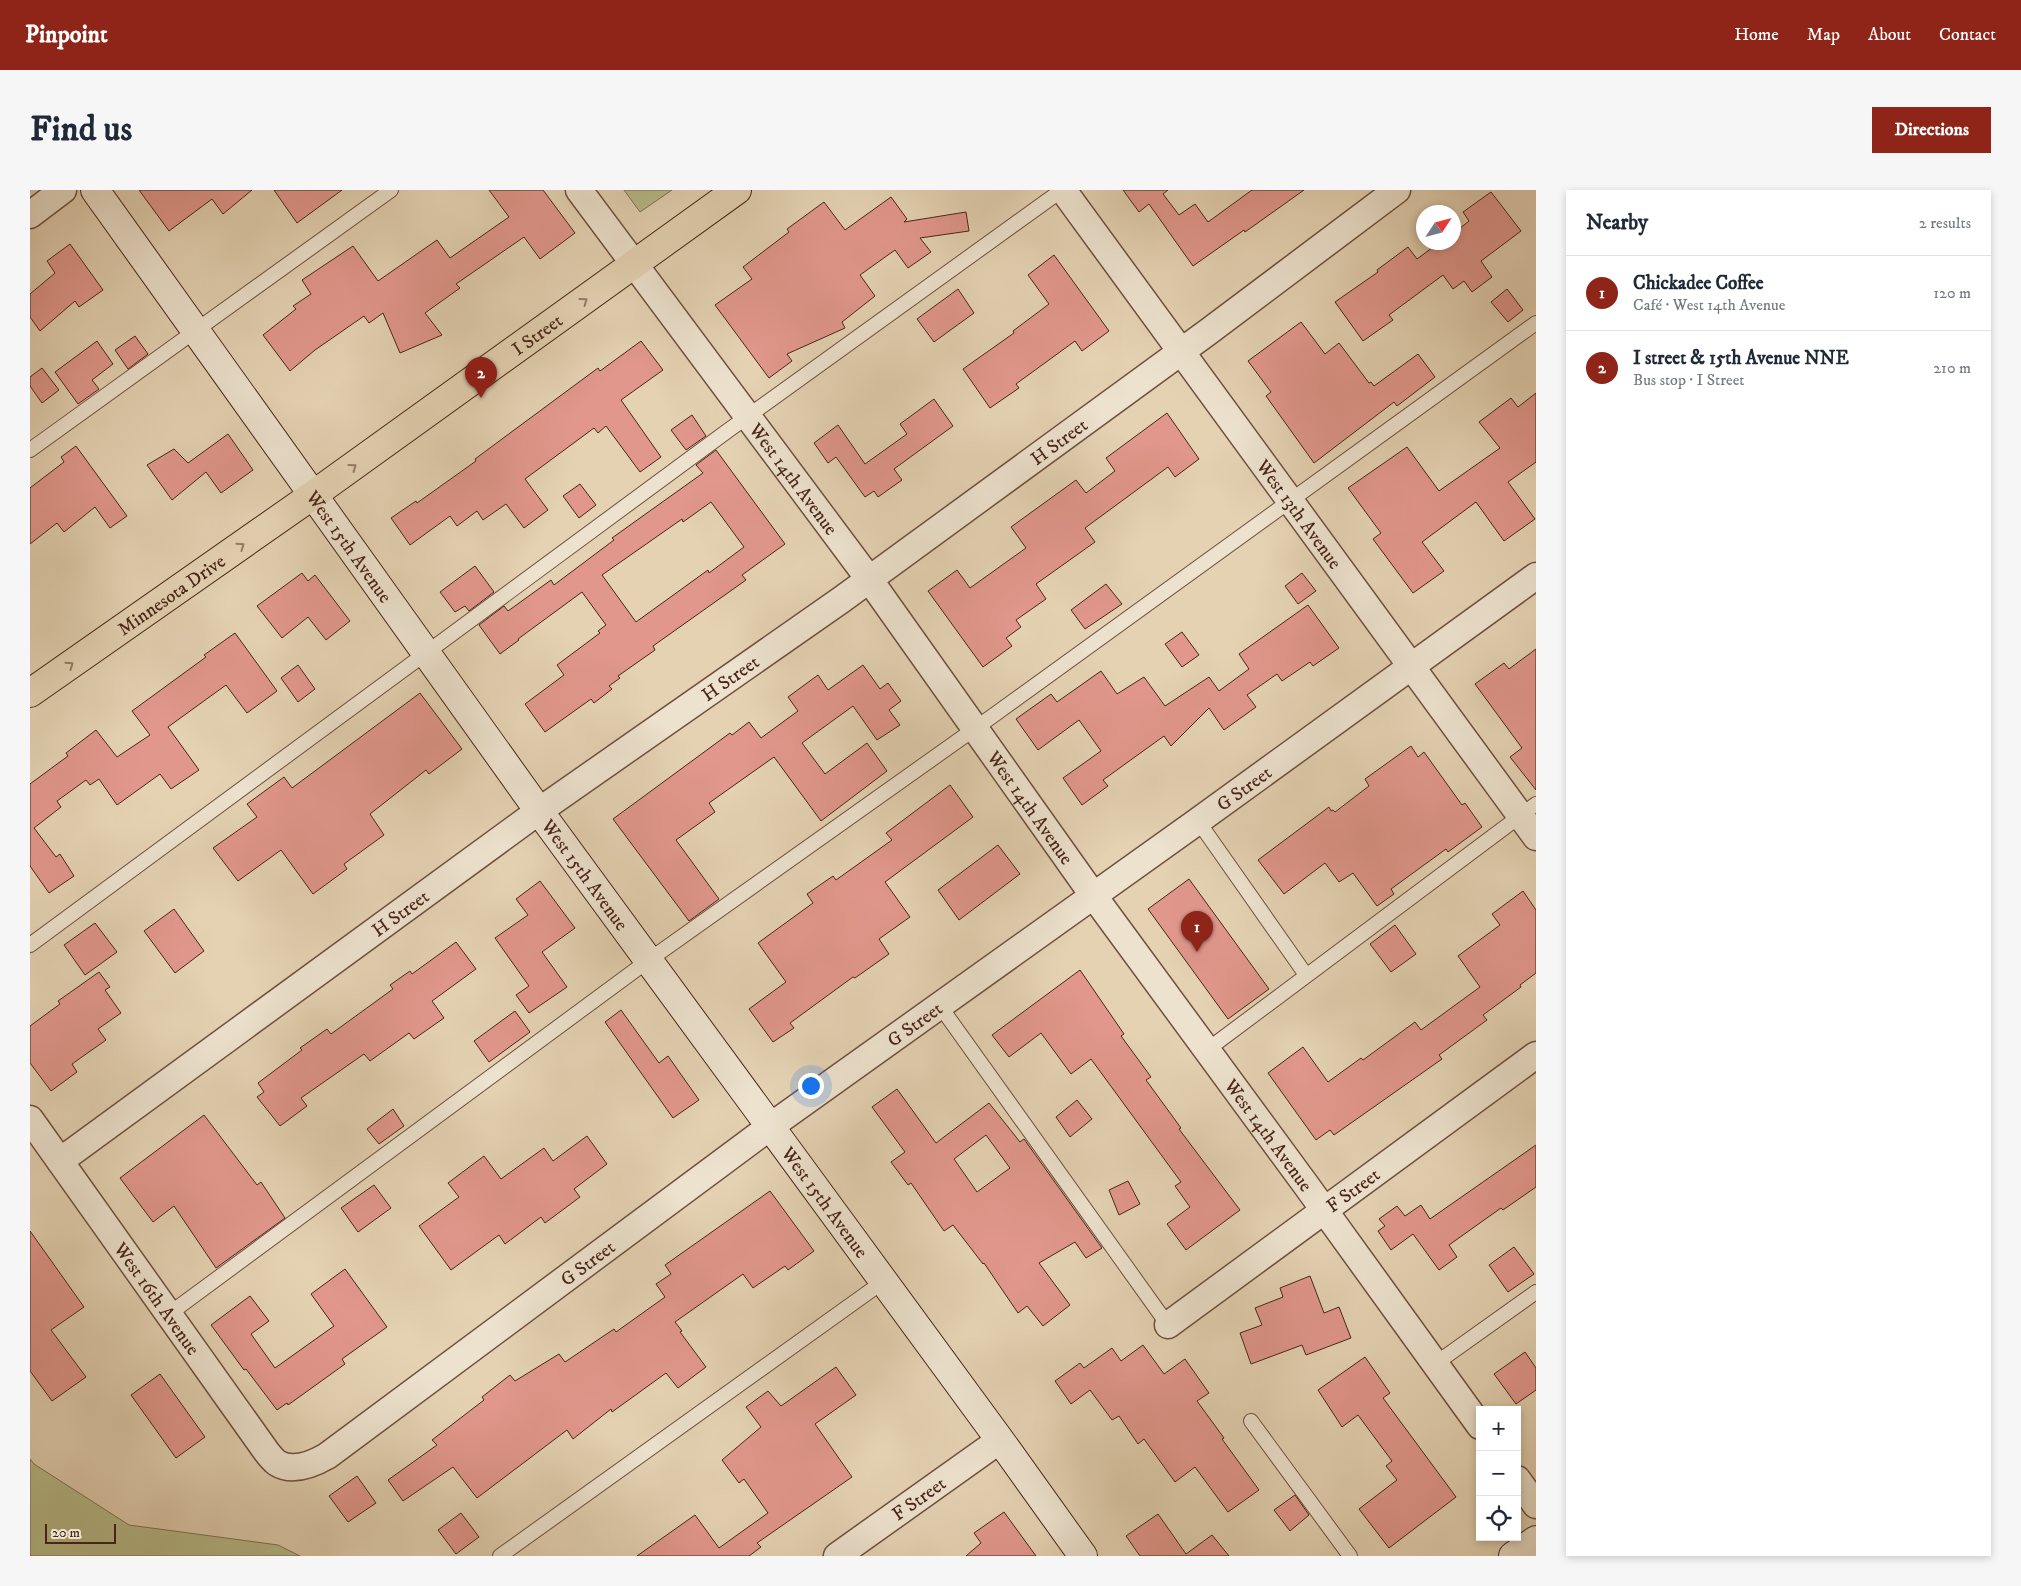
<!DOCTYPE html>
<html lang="en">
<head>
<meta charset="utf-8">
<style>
  :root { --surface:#fff; --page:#f6f6f7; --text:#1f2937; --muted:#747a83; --line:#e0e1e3; --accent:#8f2418 }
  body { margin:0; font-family:"IM FELL DW Pica",serif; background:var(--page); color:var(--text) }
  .controls { position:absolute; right:15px; bottom:15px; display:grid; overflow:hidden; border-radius:0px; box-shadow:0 2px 8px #0003 }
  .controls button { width:45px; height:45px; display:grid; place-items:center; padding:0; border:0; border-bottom:1px solid var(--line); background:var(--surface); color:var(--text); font:25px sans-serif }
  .compass { position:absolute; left:1386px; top:15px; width:45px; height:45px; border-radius:50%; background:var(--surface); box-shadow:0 2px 8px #0003; rotate:54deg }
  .scale { position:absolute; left:15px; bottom:12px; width:71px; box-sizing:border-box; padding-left:5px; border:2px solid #492518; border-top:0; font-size:14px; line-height:18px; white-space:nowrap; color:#492518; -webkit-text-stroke:4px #ede2ce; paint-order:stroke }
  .you { position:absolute; left:780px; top:895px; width:18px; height:18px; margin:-12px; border:4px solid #fff; border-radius:50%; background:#1a73e8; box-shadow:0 0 0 8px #1a73e833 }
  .badge { display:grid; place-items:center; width:32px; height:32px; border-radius:50%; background:var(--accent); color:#fff; font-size:16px; font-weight:700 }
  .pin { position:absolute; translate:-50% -41px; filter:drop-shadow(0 1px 2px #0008) }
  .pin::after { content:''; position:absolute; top:26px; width:18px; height:15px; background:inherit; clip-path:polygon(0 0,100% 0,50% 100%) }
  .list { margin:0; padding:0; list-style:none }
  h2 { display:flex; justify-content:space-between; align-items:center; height:65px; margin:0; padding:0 20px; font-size:21px }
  h2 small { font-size:16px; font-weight:400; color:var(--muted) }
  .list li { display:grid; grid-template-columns:32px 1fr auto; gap:15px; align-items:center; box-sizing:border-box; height:75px; padding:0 20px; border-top:1px solid var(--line) }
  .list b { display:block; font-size:19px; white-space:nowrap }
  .list p { margin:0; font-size:16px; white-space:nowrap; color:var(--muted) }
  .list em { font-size:16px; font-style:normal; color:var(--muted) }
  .icon { flex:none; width:28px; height:28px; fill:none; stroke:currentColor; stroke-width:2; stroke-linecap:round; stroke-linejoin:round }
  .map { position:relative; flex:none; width:1506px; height:1366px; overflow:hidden; border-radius:0px }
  header { display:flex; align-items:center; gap:30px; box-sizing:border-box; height:70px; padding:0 25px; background:var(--accent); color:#fff }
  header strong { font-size:24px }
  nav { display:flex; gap:28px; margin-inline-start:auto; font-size:18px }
  .intro { display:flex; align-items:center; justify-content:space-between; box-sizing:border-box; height:120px; padding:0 30px }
  h1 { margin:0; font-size:35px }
  .button { padding:12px 22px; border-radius:0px; background:var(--accent); color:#fff; font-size:18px; font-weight:700 }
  main { display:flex; gap:30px; padding:0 30px }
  aside { flex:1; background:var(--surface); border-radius:0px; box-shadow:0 2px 8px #0003 }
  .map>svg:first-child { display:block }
  .green { fill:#b7bb8a; stroke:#807051 }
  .building { fill:#e1978c; stroke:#492518; fill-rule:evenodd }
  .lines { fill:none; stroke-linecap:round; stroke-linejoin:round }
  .lane-casing { stroke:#70503f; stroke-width:16 }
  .street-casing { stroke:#70503f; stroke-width:29 }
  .secondary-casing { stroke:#492518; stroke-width:30 }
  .primary-casing { stroke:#492518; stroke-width:30 }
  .lane { stroke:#ede2ce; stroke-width:14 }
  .street { stroke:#ede2ce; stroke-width:26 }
  .secondary { stroke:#ede2ce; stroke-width:28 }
  .primary { stroke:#e4d2b3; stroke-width:28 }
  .oneway { stroke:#967c66 }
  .labels { text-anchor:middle; stroke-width:4.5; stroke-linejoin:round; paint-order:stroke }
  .street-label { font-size:19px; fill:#492518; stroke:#ede2ce }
</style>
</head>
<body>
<header>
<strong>Pinpoint</strong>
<nav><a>Home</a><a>Map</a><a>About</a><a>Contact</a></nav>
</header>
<div class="intro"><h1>Find us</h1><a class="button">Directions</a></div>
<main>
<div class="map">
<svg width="1506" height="1366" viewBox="0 0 1506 1366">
  <rect width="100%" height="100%" fill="#e4d2b3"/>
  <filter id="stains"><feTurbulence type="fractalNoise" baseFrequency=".004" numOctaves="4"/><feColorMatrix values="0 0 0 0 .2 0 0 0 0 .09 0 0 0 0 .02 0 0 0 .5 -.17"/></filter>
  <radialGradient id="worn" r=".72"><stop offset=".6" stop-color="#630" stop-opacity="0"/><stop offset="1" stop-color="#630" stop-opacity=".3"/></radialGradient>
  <path class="green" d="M 594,0 L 642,0 L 610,22 Z
    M 0,1269 L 4,1274 L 99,1335 L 248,1355 L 270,1366 L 0,1366 Z"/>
  <path class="building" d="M 109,0 L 222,0 L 193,24 L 182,9 L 139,41 Z
    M 244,0 L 312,0 L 267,33 Z
    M 459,0 L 513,0 L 545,43 L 510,69 L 494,47 L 426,94 L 430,98 L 395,123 L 412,145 L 370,163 L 353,123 L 339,133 L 334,126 L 285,160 L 260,181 L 233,145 L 266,119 L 263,116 L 281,104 L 272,90 L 323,56 L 348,91 L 407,50 L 420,68 L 479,27 Z
    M 1093,0 L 1138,0 L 1133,4 L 1149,25 L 1165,14 L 1178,32 L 1222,0 L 1274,0 L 1215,42 L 1214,40 L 1163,76 L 1119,14 L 1109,22 Z
    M 1461,2 L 1491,41 L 1451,71 L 1462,87 L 1442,102 L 1434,91 L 1423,99 L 1413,85 L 1359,125 L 1363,130 L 1333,151 L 1305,112 L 1348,82 L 1347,80 L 1378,57 L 1387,69 L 1410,52 L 1424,52 L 1424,43 L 1439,31 L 1433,22 Z
    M 861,7 L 877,29 L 874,32 L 936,22 L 939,41 L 890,48 L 901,62 L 878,78 L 865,60 L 830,85 L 845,106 L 812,132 L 815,138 L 757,164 L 762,171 L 739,188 L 685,115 L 722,89 L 713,77 L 759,42 L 757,39 L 794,12 L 815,40 Z
    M 40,54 L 73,100 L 49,117 L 45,111 L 10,141 L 0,127 L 0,104 L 25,83 L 17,71 Z
    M 1024,65 L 1079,141 L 1052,161 L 1045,151 L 986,194 L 989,198 L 960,218 L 933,179 L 984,143 L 983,141 L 1019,114 L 998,85 Z
    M 928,99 L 944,123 L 904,152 L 887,129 Z
    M 1477,99 L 1493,120 L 1478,132 L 1461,112 Z
    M 1271,132 L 1295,164 L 1309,153 L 1339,193 L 1341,192 L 1344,196 L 1388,164 L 1405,187 L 1367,216 L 1364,212 L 1284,273 L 1236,206 L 1241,202 L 1218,171 Z
    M 105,146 L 118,164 L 98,179 L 85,160 Z
    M 67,151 L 83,174 L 62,190 L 69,199 L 48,214 L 25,182 Z
    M 611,151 L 633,180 L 591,210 L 631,267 L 610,282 L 576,236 L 568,243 L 564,238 L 495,289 L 518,320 L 494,338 L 476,314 L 453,330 L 447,321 L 427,336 L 420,326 L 380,355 L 361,328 L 386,311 L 387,313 L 446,271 L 445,269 L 522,212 L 568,178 L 570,181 Z
    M 12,178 L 29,200 L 12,213 L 0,196 L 0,187 Z
    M 1506,203 L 1506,272 L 1478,292 L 1505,329 L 1474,351 L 1446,312 L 1392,352 L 1414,381 L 1383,403 L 1343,349 L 1351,343 L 1318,298 L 1377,257 L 1409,301 L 1470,258 L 1449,232 L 1481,208 L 1488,217 Z
    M 904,209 L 923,236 L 864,279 L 872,290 L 848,307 L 844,301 L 835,307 L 806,267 L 798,273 L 784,253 L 808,235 L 835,274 L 877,244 L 870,234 Z
    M 1137,223 L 1169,269 L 1145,287 L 1138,277 L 1055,338 L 1065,352 L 1006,394 L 1016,409 L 986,430 L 991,437 L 976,448 L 982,456 L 953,477 L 898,401 L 927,380 L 940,398 L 996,358 L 981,337 L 1046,290 L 1056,303 L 1085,281 L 1076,268 Z
    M 662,225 L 676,246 L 656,260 L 641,240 Z
    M 198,244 L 223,280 L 191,303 L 176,282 L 142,310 L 117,275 L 144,259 L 158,273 Z
    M 46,256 L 97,326 L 80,338 L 65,317 L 34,342 L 27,333 L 0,354 L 0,298 L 34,272 L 31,267 Z
    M 686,260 L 755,354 L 712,385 L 716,390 L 623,456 L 625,460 L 588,486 L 590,488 L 579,496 L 582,499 L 564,513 L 561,509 L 515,542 L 495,514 L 534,485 L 527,475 L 570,443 L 568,441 L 576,435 L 552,402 L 488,449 L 489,450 L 470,464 L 449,435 L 474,416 L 478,421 L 521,390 L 524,395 L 584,350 L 582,348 L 673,283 L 666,275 ZM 681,312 L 714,357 L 679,383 L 678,380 L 606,432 L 572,385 L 652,329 L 653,332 Z
    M 550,294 L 566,315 L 549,328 L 533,306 Z
    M 445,376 L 464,402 L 439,421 L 435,416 L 425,422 L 410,402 Z
    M 272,383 L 278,391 L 285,385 L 320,431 L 296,450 L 278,427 L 252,448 L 227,416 Z
    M 1272,383 L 1286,401 L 1268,414 L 1255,396 Z
    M 1076,394 L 1092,414 L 1055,439 L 1041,420 Z
    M 1278,415 L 1309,458 L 1283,476 L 1280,472 L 1252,491 L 1247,484 L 1217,505 L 1226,517 L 1194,540 L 1179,518 L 1141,556 L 1134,546 L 1073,590 L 1078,596 L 1052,615 L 1033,588 L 1071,561 L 1049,530 L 1008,560 L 986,529 L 1021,504 L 1027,512 L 1071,481 L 1087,504 L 1114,487 L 1135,516 L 1179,487 L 1189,501 L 1219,479 L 1209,464 Z
    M 1152,442 L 1169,465 L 1152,477 L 1135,454 Z
    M 205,443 L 247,501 L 217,523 L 196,495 L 138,537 L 169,580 L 141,599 L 130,584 L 87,615 L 69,589 L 60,595 L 56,590 L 27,611 L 31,617 L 4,638 L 26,667 L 30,664 L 44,686 L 19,703 L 0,676 L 0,594 L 38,566 L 36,563 L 66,540 L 87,567 L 120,545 L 102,521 L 176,467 L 174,465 Z
    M 1506,459 L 1506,600 L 1480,567 L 1492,558 L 1445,494 L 1474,473 L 1479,479 Z
    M 268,475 L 285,499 L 268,512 L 251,488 Z
    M 833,475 L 850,499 L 858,493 L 871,511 L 859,520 L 870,535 L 847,550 L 823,516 L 772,553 L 795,584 L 837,553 L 857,581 L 791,631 L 744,567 L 679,613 L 685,622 L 646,650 L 689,709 L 659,731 L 583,629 L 700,543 L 702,545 L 719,532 L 731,548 L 768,521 L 758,507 L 788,485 L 798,500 Z
    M 390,503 L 432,559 L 399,584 L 396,580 L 340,624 L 354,645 L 314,674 L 317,679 L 283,704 L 251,660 L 208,691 L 183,658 L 227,627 L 217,614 L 254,587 L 262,598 Z
    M 1381,556 L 1388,567 L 1394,562 L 1432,615 L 1435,613 L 1452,637 L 1418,662 L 1416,659 L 1361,699 L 1364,704 L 1347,716 L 1323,683 L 1309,692 L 1295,673 L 1254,704 L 1228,670 L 1299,617 L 1301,621 L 1303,620 L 1305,622 L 1339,596 L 1335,589 Z
    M 920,595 L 943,627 L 855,692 L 880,727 L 849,749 L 859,764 L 825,788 L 823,787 L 760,833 L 764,838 L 743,852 L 719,819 L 756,792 L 728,753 L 783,713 L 777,704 L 803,686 L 806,690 L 862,650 L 856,643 Z
    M 968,655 L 990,684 L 929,730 L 908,700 Z
    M 1159,689 L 1239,799 L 1198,829 L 1118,719 Z
    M 510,691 L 545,738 L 512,762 L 537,797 L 499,823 L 486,805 L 499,796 L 465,748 L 498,725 L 486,709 Z
    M 1493,701 L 1506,720 L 1506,783 L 1490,795 L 1491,797 L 1453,825 L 1457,830 L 1409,865 L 1412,869 L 1304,945 L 1300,940 L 1286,950 L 1238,883 L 1273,857 L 1298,892 L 1331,868 L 1333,870 L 1385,832 L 1391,840 L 1450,797 L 1428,766 L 1470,735 L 1462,724 Z
    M 144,719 L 174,761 L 145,783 L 114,741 Z
    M 65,733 L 87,762 L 55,785 L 34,755 Z
    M 1365,735 L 1386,764 L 1361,782 L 1340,754 Z
    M 426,752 L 446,779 L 402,811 L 414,828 L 384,849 L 379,843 L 340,871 L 334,864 L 271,908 L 277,916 L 250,936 L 227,907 L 234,902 L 228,893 L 272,860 L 270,858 L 297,839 L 301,844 L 363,799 L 360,795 L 380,781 L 382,784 Z
    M 1050,780 L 1094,844 L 1091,846 L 1121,887 L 1116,890 L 1151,938 L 1149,939 L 1210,1020 L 1156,1060 L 1137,1034 L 1160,1017 L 1145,996 L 1151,992 L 1061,869 L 1041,884 L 1011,843 L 979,867 L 962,845 Z
    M 69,782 L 80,797 L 75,800 L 91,823 L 68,839 L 76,850 L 42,874 L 47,882 L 21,901 L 0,873 L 0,836 L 30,814 L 28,811 Z
    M 591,820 L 629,873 L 638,866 L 669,910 L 643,928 L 575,832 Z
    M 485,821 L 500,842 L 459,872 L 444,851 Z
    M 867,899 L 906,953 L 959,913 L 990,952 L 994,949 L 1072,1058 L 1056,1068 L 1045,1052 L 1009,1073 L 1040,1115 L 1013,1136 L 997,1116 L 988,1123 L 954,1073 L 953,1074 L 923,1035 L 914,1041 L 881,993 L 878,995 L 861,972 L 875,962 L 842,917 ZM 956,945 L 980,978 L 947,1002 L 924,969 Z
    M 1047,910 L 1062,929 L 1040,947 L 1026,927 Z
    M 363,919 L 374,936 L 349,954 L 337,939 Z
    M 174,925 L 227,995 L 231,992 L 255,1028 L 186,1078 L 144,1016 L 123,1032 L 90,988 Z
    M 557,946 L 577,974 L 544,999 L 550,1007 L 515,1033 L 511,1027 L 475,1054 L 469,1045 L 421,1080 L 389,1036 L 429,1007 L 418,993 L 454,966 L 471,989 L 514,958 L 523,971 Z
    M 1506,955 L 1506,997 L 1473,1020 L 1471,1018 L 1419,1055 L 1427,1067 L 1409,1080 L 1383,1044 L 1361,1060 L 1348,1041 L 1355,1036 L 1349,1029 L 1367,1016 L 1375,1026 L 1391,1015 L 1400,1029 Z
    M 1098,991 L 1110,1014 L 1089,1025 L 1079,1000 Z
    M 344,995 L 361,1018 L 328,1042 L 311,1018 Z
    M 740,1001 L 784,1061 L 758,1080 L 755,1076 L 723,1098 L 713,1084 L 645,1132 L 652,1141 L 650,1142 L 676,1177 L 648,1198 L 636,1183 L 582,1222 L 581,1219 L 543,1249 L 537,1240 L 447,1308 L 423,1277 L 373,1311 L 358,1290 L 407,1255 L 402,1250 L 454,1210 L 452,1207 L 480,1185 L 485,1191 L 529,1164 L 535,1172 L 584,1139 L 586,1142 L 635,1107 L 626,1094 L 641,1084 L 635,1075 Z
    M 0,1041 L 54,1117 L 21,1140 L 56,1187 L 22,1211 L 0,1181 Z
    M 1484,1057 L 1504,1084 L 1478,1102 L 1459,1075 Z
    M 315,1079 L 357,1137 L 312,1169 L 315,1174 L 258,1215 L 257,1213 L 247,1220 L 216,1179 L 214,1180 L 181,1135 L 220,1106 L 239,1131 L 221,1144 L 245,1178 L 304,1136 L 281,1104 Z
    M 1280,1086 L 1294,1123 L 1309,1117 L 1321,1148 L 1276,1165 L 1272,1155 L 1221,1174 L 1210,1143 L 1232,1135 L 1225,1118 L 1253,1107 L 1250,1098 Z
    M 1113,1155 L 1134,1184 L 1155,1169 L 1179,1203 L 1167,1211 L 1194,1248 L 1192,1249 L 1229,1300 L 1198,1322 L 1165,1277 L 1145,1292 L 1114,1249 L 1108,1254 L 1089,1226 L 1082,1230 L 1060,1200 L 1041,1214 L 1025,1191 L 1050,1173 L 1054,1178 L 1082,1158 L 1091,1171 Z
    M 1495,1162 L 1506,1178 L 1506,1200 L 1486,1214 L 1464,1184 Z
    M 1335,1167 L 1360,1203 L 1353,1208 L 1426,1307 L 1359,1358 L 1329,1319 L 1367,1290 L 1356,1276 L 1362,1271 L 1328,1225 L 1312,1237 L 1288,1200 Z
    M 806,1177 L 826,1205 L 785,1234 L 822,1287 L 727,1353 L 731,1357 L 719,1366 L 607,1366 L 665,1325 L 689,1358 L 738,1323 L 714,1289 L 709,1293 L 692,1270 L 731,1237 L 716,1217 L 738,1201 L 751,1216 Z
    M 130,1184 L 175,1247 L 146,1268 L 101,1205 Z
    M 327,1286 L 346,1313 L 318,1332 L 299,1306 Z
    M 1265,1305 L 1279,1325 L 1260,1341 L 1244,1320 Z
    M 974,1322 L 1006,1366 L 936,1366 L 951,1353 L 944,1343 Z
    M 431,1323 L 449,1347 L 426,1364 L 408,1340 Z
    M 1128,1324 L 1156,1364 L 1182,1345 L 1199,1366 L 1110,1366 L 1096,1346 Z"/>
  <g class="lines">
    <g class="lane-casing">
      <path id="lane" d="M 0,260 L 361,0
        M 1168,631 L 1276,785
        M 0,755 L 696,242 L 1032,0
        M 910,816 L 1138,1135
        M 1177,860 L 1506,614
        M 139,1124 L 619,770 L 964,525 L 1506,133
        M 1405,1174 L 1506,1102
        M 1221,1231 L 1320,1366
        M 470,1366 L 854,1091"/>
    </g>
    <g class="street-casing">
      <g id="street">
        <path id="s1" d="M 549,0 L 839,389 L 1063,705 L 1276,995 L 1450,1236"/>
        <path id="s2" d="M 1033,0 L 1506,647"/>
        <path d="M 0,25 L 33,0"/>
        <path id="s3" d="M 0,929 L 236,1261 C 239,1265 243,1270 247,1273 C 263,1283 283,1274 297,1266 L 741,936 L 1168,631 L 1506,386"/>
        <path id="s4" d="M 30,971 L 509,621 L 811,410 L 1178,142 L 1367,0"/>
        <path id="s5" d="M 1138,1135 L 1506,865"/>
        <path d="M 1487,1289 L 1506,1315"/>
        <path id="s6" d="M 807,1366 L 970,1250"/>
      </g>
    </g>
    <g class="secondary-casing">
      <g id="secondary">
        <path id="s7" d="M 65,0 L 509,621 L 970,1250 L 1053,1366"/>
        <path d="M 1483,1366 L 1506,1350"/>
      </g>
    </g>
    <g class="primary-casing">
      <g id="primary">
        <path id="s8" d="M 0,503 L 283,305 L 707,0"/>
      </g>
    </g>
    <use href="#lane" class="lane"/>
    <use href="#street" class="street"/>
    <use href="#secondary" class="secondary"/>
    <use href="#primary" class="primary"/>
  </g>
  <defs><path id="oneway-chevron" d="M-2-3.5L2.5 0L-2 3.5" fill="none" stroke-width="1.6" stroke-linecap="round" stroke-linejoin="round" transform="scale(1.25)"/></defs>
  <g class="oneway">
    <use href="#oneway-chevron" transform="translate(554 111) rotate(-36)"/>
    <use href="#oneway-chevron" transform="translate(323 277) rotate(-36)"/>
    <use href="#oneway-chevron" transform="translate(211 356) rotate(-35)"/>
    <use href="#oneway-chevron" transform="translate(40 475) rotate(-35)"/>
  </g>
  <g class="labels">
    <g class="street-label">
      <text dy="7" stroke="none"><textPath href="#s8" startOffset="621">I Street</textPath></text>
      <text dy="7" stroke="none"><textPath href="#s4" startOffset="1231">H Street</textPath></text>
      <text dy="7" stroke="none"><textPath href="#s1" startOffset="360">West 14th Avenue</textPath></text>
      <text dy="7" stroke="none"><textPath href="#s2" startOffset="401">West 13th Avenue</textPath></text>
      <text dy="7" stroke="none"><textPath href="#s7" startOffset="438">West 15th Avenue</textPath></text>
      <text dy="7" stroke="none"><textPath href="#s8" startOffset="172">Minnesota Drive</textPath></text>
      <text dy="7" stroke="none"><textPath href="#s4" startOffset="826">H Street</textPath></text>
      <text dy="7" stroke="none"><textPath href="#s3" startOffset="1611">G Street</textPath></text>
      <text dy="7" stroke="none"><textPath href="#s1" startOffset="765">West 14th Avenue</textPath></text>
      <text dy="7" stroke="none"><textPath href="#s7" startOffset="842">West 15th Avenue</textPath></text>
      <text dy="7" stroke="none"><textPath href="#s4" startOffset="421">H Street</textPath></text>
      <text dy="7" stroke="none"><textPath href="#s3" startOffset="1206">G Street</textPath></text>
      <text dy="7" stroke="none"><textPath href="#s1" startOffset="1170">West 14th Avenue</textPath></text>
      <text dy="7" stroke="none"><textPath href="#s5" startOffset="229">F Street</textPath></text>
      <text dy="7" stroke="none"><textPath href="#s7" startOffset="1248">West 15th Avenue</textPath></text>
      <text dy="7" stroke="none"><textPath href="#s3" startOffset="801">G Street</textPath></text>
      <text dy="7" stroke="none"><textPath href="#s3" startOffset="220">West 16th Avenue</textPath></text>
      <text dy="7" stroke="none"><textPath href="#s6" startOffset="100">F Street</textPath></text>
    </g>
  </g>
  <rect width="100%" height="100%" filter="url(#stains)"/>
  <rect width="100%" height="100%" fill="url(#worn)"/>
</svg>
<div class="controls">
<button>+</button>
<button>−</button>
<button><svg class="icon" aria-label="locate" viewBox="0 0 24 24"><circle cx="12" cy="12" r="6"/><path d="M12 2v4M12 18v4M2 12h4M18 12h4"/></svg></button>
</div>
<svg class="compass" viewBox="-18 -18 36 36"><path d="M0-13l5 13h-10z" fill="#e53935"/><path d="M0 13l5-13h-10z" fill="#747a83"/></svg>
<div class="scale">20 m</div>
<div class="you"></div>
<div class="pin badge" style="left:1167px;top:762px">1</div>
<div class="pin badge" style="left:451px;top:208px">2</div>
</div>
<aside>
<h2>Nearby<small>2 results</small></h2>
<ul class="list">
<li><span class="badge">1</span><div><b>Chickadee Coffee</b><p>Café · West 14th Avenue</p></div><em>120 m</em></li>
<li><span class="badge">2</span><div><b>I street &amp; 15th Avenue NNE</b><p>Bus stop · I Street</p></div><em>210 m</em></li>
</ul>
</aside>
</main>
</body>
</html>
